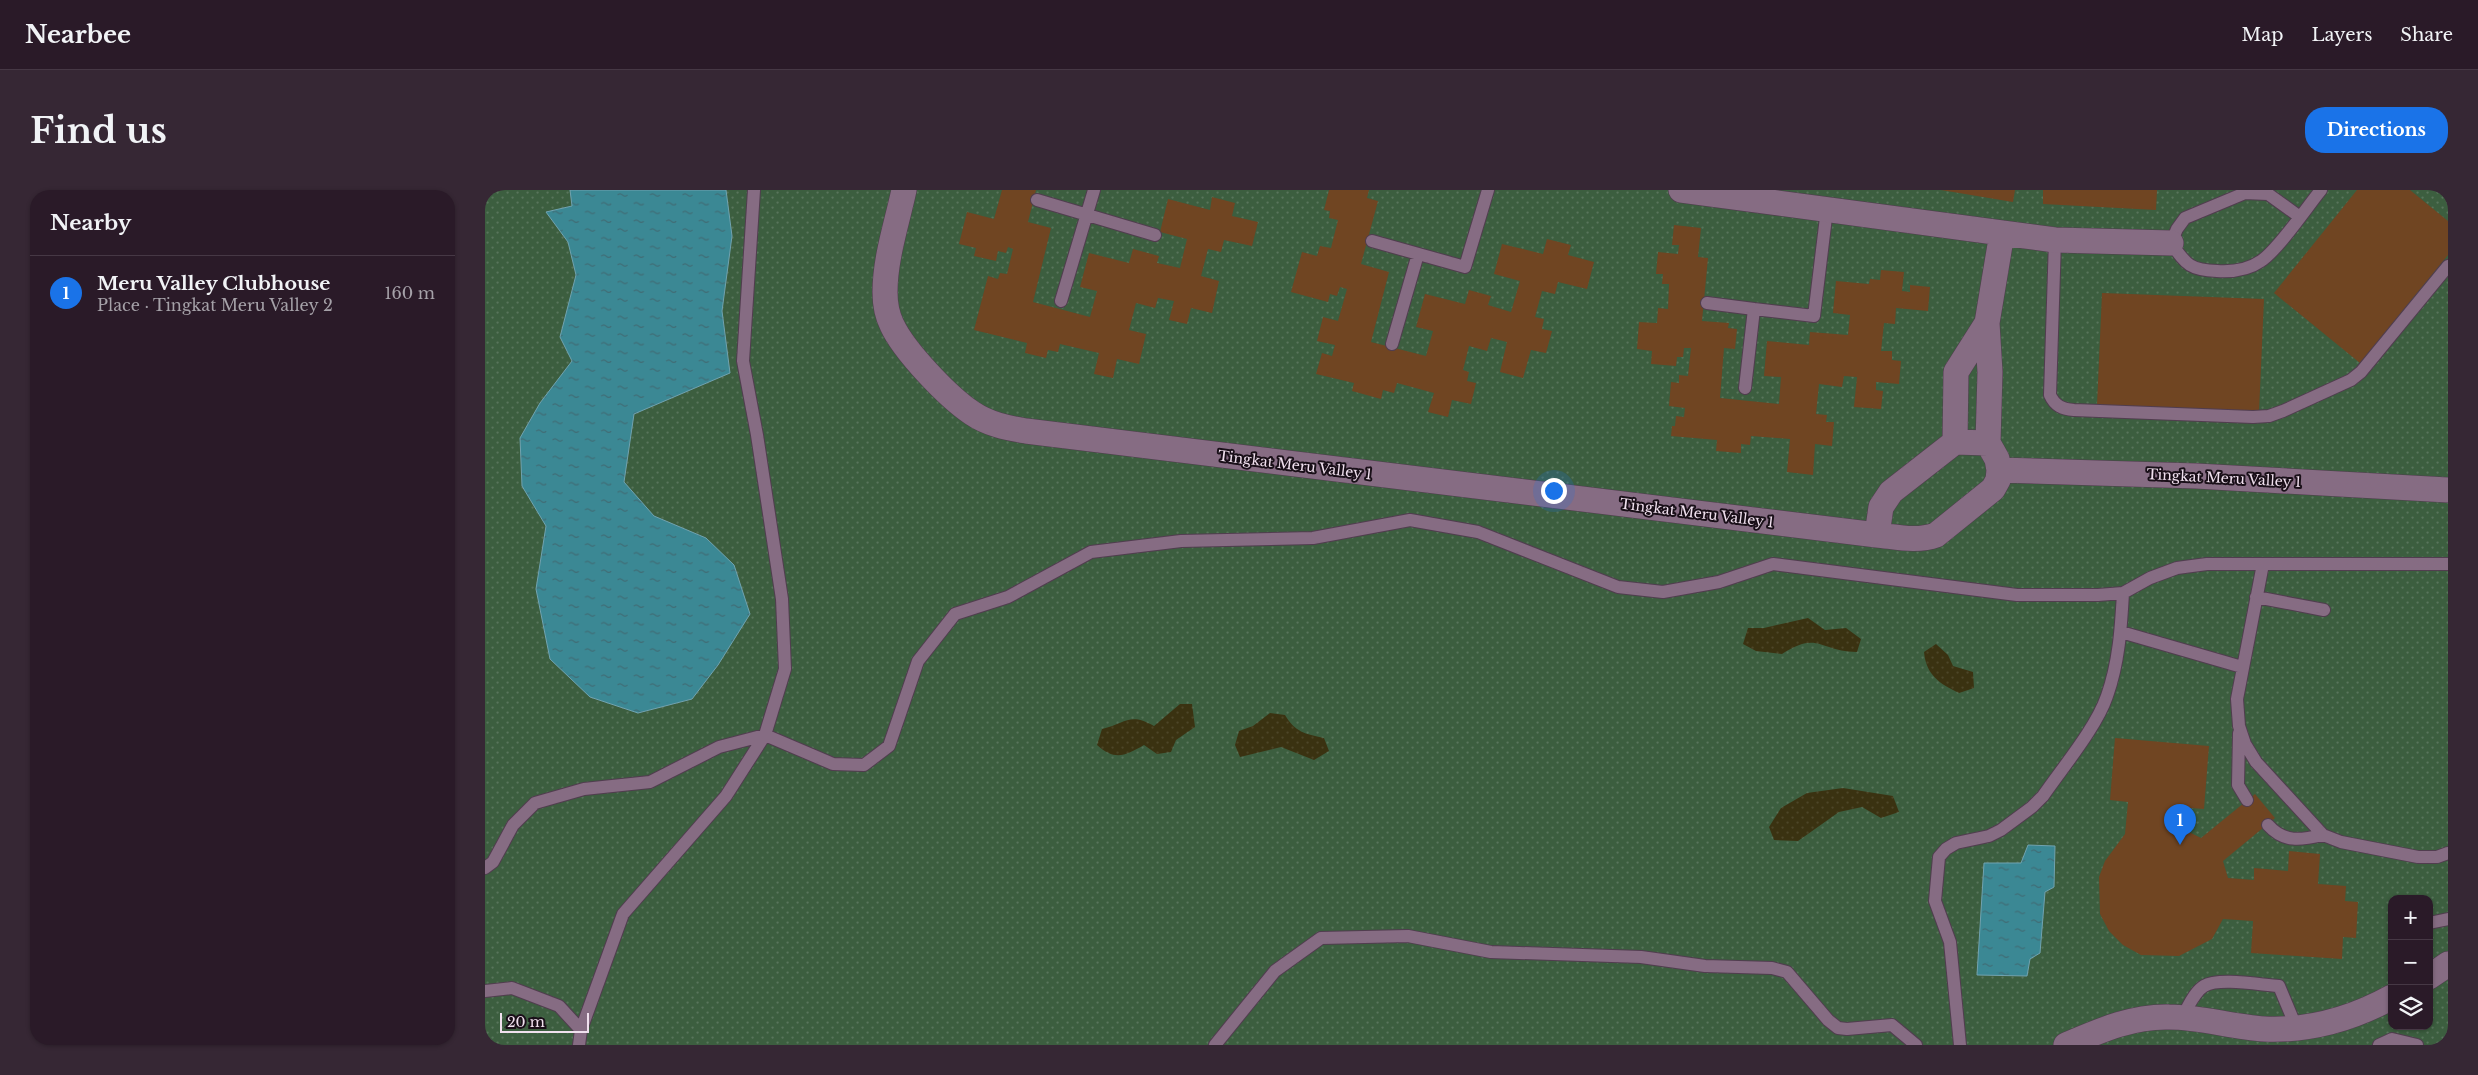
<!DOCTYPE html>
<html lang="en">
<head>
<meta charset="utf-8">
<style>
  :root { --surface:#2a1a28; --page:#362734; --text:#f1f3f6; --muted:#a5a1a8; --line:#463845; --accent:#1a73e8 }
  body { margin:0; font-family:"Libre Baskerville",serif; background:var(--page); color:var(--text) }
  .controls { position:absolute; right:15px; bottom:15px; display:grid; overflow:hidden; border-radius:10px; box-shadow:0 1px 4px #0004 }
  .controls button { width:45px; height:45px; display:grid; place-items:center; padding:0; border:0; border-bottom:1px solid var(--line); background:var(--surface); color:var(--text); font:25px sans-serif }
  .scale { position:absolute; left:15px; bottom:12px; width:89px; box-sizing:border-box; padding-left:5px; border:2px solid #f0e0ee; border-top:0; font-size:14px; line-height:18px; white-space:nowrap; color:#f0e0ee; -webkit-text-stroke:4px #190f18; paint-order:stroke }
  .you { position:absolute; left:1068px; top:300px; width:18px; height:18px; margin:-12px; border:4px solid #fff; border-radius:50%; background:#1a73e8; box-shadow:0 0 0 8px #1a73e833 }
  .badge { display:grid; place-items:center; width:32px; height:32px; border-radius:50%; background:var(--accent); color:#fff; font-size:16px; font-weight:700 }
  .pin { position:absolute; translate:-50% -41px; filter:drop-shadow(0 1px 2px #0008) }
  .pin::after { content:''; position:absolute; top:26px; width:18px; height:15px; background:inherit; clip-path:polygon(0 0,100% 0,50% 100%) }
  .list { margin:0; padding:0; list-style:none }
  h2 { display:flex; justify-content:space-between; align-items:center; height:65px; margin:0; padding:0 20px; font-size:21px }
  h2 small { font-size:16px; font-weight:400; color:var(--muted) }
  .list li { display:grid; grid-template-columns:32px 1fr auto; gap:15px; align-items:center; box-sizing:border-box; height:75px; padding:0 20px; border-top:1px solid var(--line) }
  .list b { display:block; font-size:19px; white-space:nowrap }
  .list p { margin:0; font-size:16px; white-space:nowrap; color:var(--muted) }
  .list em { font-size:16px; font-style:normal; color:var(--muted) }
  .icon { flex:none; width:28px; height:28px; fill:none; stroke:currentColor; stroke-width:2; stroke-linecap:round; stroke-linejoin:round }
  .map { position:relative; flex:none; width:1963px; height:855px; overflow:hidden; border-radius:20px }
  header { display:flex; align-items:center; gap:30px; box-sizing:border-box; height:70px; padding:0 25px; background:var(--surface); border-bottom:1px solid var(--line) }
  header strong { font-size:24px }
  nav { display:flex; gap:28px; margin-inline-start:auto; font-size:18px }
  .intro { display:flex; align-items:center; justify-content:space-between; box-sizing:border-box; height:120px; padding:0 30px }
  h1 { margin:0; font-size:35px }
  .button { padding:12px 22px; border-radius:20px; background:var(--accent); color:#fff; font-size:18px; font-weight:700 }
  main { display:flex; gap:30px; padding:0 30px }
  aside { flex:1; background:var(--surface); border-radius:20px; box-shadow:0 1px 4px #0004 }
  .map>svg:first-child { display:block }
  .grass { fill:url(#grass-dots); fill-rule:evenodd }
  .sand { fill:url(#sand-dots) }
  .water { fill:url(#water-ripples); stroke:#71a2af }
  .building { fill:#704522 }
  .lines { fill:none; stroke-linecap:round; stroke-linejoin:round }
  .service-casing { stroke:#513d4f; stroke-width:14 }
  .minor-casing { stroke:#513d4f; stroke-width:26 }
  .service { stroke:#866c83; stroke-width:12 }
  .minor { stroke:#866c83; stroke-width:25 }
  .labels { text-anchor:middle; stroke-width:4; stroke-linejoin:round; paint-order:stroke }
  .street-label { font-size:14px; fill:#f0e0ee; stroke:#190f18 }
</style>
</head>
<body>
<header>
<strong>Nearbee</strong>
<nav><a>Map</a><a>Layers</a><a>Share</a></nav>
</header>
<div class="intro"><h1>Find us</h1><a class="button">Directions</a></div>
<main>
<aside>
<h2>Nearby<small></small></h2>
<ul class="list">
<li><span class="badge">1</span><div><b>Meru Valley Clubhouse</b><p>Place · Tingkat Meru Valley 2</p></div><em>160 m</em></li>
</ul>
</aside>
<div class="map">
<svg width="1963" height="855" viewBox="0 0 1963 855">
  <defs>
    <pattern id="grass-dots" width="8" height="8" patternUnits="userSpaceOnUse" patternTransform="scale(1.25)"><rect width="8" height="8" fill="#3c5e3f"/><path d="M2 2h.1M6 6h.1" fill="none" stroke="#58755b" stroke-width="1.8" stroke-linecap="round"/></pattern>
    <pattern id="sand-dots" width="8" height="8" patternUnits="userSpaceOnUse" patternTransform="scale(1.25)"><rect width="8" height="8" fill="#3a3211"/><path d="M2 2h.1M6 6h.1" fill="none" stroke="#4d4628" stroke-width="1.8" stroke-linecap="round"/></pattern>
    <pattern id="water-ripples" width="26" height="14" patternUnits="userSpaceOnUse" patternTransform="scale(1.25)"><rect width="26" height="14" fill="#3b8894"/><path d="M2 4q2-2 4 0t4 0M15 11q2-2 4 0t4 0" fill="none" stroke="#406c75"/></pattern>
  </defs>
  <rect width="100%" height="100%" fill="#382236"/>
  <path class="grass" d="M 0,0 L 1963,0 L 1963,855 L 0,855 ZM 1907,709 L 1944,709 L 1944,836 L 1907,836 Z"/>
  <path class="sand" d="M 1323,428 L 1340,440 L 1361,438 L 1376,449 L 1372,462 C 1335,462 1334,440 1297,464 L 1271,461 L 1258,454 L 1263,438 L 1279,438 Z
    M 1451,454 L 1463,465 L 1468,476 L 1488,482 L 1489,498 L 1474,503 C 1455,494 1441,485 1439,462 Z
    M 695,514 L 707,514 L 710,537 L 691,550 L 686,562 L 672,564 L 659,555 C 640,566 630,571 612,555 L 617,539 C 641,533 645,522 669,536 Z
    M 785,523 L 800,525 C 810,542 820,544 839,548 L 844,561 L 829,570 L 796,557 L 755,567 L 750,555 L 754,541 L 768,536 Z
    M 1358,598 L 1408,606 L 1414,622 L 1396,628 L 1377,617 L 1354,622 L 1313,651 L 1289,650 L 1284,637 L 1296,618 L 1322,603 Z"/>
  <path class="water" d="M 85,0 L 241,0 L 247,46 L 237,121 L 245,183 L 149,224 L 139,292 L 169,326 L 221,348 L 249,375 L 265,424 L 233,475 L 207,509 L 153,523 L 105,507 L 65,469 L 51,399 L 61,336 L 37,296 L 35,248 L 55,213 L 87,171 L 75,147 L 91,85 L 83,52 L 61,22 L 87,16 Z
    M 1543,655 L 1570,656 L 1569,697 L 1560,702 L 1555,763 L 1545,769 L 1542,786 L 1492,785 L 1499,673 L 1536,673 Z"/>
  <path class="building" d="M 517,0 L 551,0 L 543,32 L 566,38 L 548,112 L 605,127 L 612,101 L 595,97 L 604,63 L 644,73 L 648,59 L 674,66 L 672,73 L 695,78 L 702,49 L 675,42 L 683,9 L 725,20 L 727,7 L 750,13 L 747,26 L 773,32 L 767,56 L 739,50 L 736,62 L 723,59 L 716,86 L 734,91 L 727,123 L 706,118 L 702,134 L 684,130 L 689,111 L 673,108 L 670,118 L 651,113 L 644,140 L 661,144 L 654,174 L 632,169 L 628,188 L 609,184 L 614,163 L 575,154 L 573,162 L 563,160 L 561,168 L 540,163 L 542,153 L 489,140 L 503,86 L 513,89 L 515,83 L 522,84 L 528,59 L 523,57 L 521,63 L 513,61 L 511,71 L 489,66 L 491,58 L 474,54 L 482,22 L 509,29 Z
    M 844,0 L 884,0 L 882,8 L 893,11 L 876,74 L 904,82 L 886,152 L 941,166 L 948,141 L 931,137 L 940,104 L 980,114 L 984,100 L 1006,106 L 1003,115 L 1026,122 L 1035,91 L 1009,84 L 1017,54 L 1058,64 L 1062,49 L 1086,55 L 1083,65 L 1109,72 L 1102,99 L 1073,92 L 1070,104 L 1057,101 L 1050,127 L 1059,129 L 1057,139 L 1067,141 L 1061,163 L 1046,160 L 1038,188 L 1015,182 L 1022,152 L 1006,148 L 1002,161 L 984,156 L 978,180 L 984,182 L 982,191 L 991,193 L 986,214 L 967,210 L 963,227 L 943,222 L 949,203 L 912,193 L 909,203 L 898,200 L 896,209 L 867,201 L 869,193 L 831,184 L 837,163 L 847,166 L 850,155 L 832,151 L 838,127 L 853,131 L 862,99 L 855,97 L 852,106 L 845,104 L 843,112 L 806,102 L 817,62 L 832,66 L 835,56 L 846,58 L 853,30 L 844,28 L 845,21 L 839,20 Z
    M 1456,0 L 1530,0 L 1528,12 Z
    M 1558,0 L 1672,0 L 1671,20 L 1558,14 Z
    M 1872,0 L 1925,0 L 1963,31 L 1963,65 L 1875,173 L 1789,103 Z
    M 1189,35 L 1216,38 L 1213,67 L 1223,68 L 1217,131 L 1244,133 L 1243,138 L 1252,139 L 1250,159 L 1239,158 L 1235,208 L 1294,214 L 1296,187 L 1279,186 L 1282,151 L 1324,155 L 1325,142 L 1363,145 L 1365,125 L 1348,123 L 1351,91 L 1384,94 L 1385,89 L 1395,90 L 1396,80 L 1419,82 L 1417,101 L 1425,102 L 1425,95 L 1445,97 L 1443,121 L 1411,118 L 1410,134 L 1399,133 L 1396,161 L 1407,161 L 1407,170 L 1416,171 L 1414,194 L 1391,192 L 1391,200 L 1398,201 L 1396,219 L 1369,217 L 1372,187 L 1359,186 L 1357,197 L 1334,194 L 1331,224 L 1342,225 L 1341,232 L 1349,232 L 1347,256 L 1330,254 L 1328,285 L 1302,282 L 1305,249 L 1266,246 L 1265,255 L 1256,254 L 1256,263 L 1231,261 L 1232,250 L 1186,246 L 1187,236 L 1190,236 L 1191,226 L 1199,227 L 1200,218 L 1184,216 L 1186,192 L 1194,193 L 1194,185 L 1203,186 L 1206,158 L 1199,158 L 1198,167 L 1192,167 L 1191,176 L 1166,174 L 1167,161 L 1152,159 L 1154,132 L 1172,133 L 1173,118 L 1183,119 L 1184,94 L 1177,94 L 1178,84 L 1171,84 L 1173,62 L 1193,64 L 1194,55 L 1187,55 Z
    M 1617,103 L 1779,109 L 1774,222 L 1612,215 Z
    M 1630,548 L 1724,556 L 1719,619 L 1706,618 L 1704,642 L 1716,648 L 1770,604 L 1790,628 L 1738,671 L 1743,688 L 1769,690 L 1769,678 L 1803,681 L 1804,661 L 1835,664 L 1833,694 L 1861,696 L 1860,711 L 1873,712 L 1871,748 L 1858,747 L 1857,769 L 1766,763 L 1768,731 L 1738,729 L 1727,749 L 1694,766 L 1656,765 L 1638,755 L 1624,741 L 1615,724 L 1614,687 L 1620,671 L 1640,644 L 1643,612 L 1625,610 Z"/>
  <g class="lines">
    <g class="service-casing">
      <path id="service" d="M 552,10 L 670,45
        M 1815,27 L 1783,4 L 1760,3 L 1700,28 L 1692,39 L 1686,53 C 1701,74 1704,80 1732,81 C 1747,82 1763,80 1776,71 C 1793,60 1822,17 1836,0
        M 1570,50 L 1565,205 C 1570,216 1577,219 1589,220 L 1768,227 L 1784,226 L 1798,221 L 1866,190 L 1876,182 L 1963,76
        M 887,51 L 980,77 L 1003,0
        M 576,111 L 609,0
        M 1222,113 L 1269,119
        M 907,154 L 933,64
        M 1260,198 L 1269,119 L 1329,126 L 1342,19
        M 1778,374 L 1752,509 L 1754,536 L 1760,554 L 1771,572 L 1838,645 L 1856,652 L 1933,667 L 1952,667 L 1963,663
        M 1771,407 L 1839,420
        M 1636,442 L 1757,477
        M 1754,543 L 1753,595 L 1762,610
        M 1783,635 C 1799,653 1816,650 1838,645
        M 0,678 L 8,672 L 28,635 L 50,613 L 99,599 L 165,592 L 234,557 L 280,545 L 348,574 L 379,575 L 404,556 L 433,471 L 470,424 L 523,407 L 606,362 L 696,351 L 828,348 L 925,330 L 993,342 L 1133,397 L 1178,402 L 1234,392 L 1288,374 L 1532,405 L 1613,405 L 1638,403 L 1665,388 L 1692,378 L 1722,374 L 1963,374
        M 1944,733 L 1963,729
        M 0,801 L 27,798 L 74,816 L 96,840
        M 1696,828 C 1703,818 1709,802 1719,796 C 1734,787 1776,795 1794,796 L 1812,839
        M 94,855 L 96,840 L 138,724 L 241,606 L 280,545 L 300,479 L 297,409 L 272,245 L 258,171 L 269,0
        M 730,855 L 790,781 L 836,748 L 923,746 L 1006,762 L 1156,767 L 1220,776 L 1287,778 L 1302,782 L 1343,830 L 1353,838 L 1362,839 L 1407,835 L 1431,855
        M 1475,855 L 1465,752 L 1450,711 L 1454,667 L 1461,659 L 1471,653 L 1504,646 L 1516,640 L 1547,617 L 1558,606 C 1578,577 1611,538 1622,506 C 1634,472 1636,438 1638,403
        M 1894,855 L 1907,849 L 1932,855"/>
    </g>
    <g class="minor-casing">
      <path id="minor" d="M 419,0 C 412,33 400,68 400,102 C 400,113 402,125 407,135 C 419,161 463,207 487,223 C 503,234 522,238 541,241 L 1392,345
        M 1196,0 L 1517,43 L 1502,133 L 1505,182 L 1503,253 L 1512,269 L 1514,280 L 1513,290 L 1508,299 L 1451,345 C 1432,352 1412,347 1392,345 L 1396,317 L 1406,302 L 1470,252 L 1503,253
        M 1517,43 L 1570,50 L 1686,53
        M 1470,252 L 1471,182 L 1502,133
        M 1514,280 L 1711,286 L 1963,300
        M 1944,787 L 1963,774
        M 1581,855 C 1614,841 1647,826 1684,827 C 1716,827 1747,837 1779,839 C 1824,841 1867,829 1907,807"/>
    </g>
    <use href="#service" class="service"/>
    <use href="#minor" class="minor"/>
  </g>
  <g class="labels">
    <g class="street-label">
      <text transform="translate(810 275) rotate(7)" y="5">Tingkat Meru Valley 1</text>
      <text transform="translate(1739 288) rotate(3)" y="5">Tingkat Meru Valley 1</text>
      <text transform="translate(1212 323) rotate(7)" y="5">Tingkat Meru Valley 1</text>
    </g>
  </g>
</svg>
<div class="controls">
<button>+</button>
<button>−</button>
<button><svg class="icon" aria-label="layers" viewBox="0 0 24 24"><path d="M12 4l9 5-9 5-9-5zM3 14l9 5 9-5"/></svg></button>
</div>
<div class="scale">20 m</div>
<div class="you"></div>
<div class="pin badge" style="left:1695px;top:655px">1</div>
</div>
</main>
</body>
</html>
